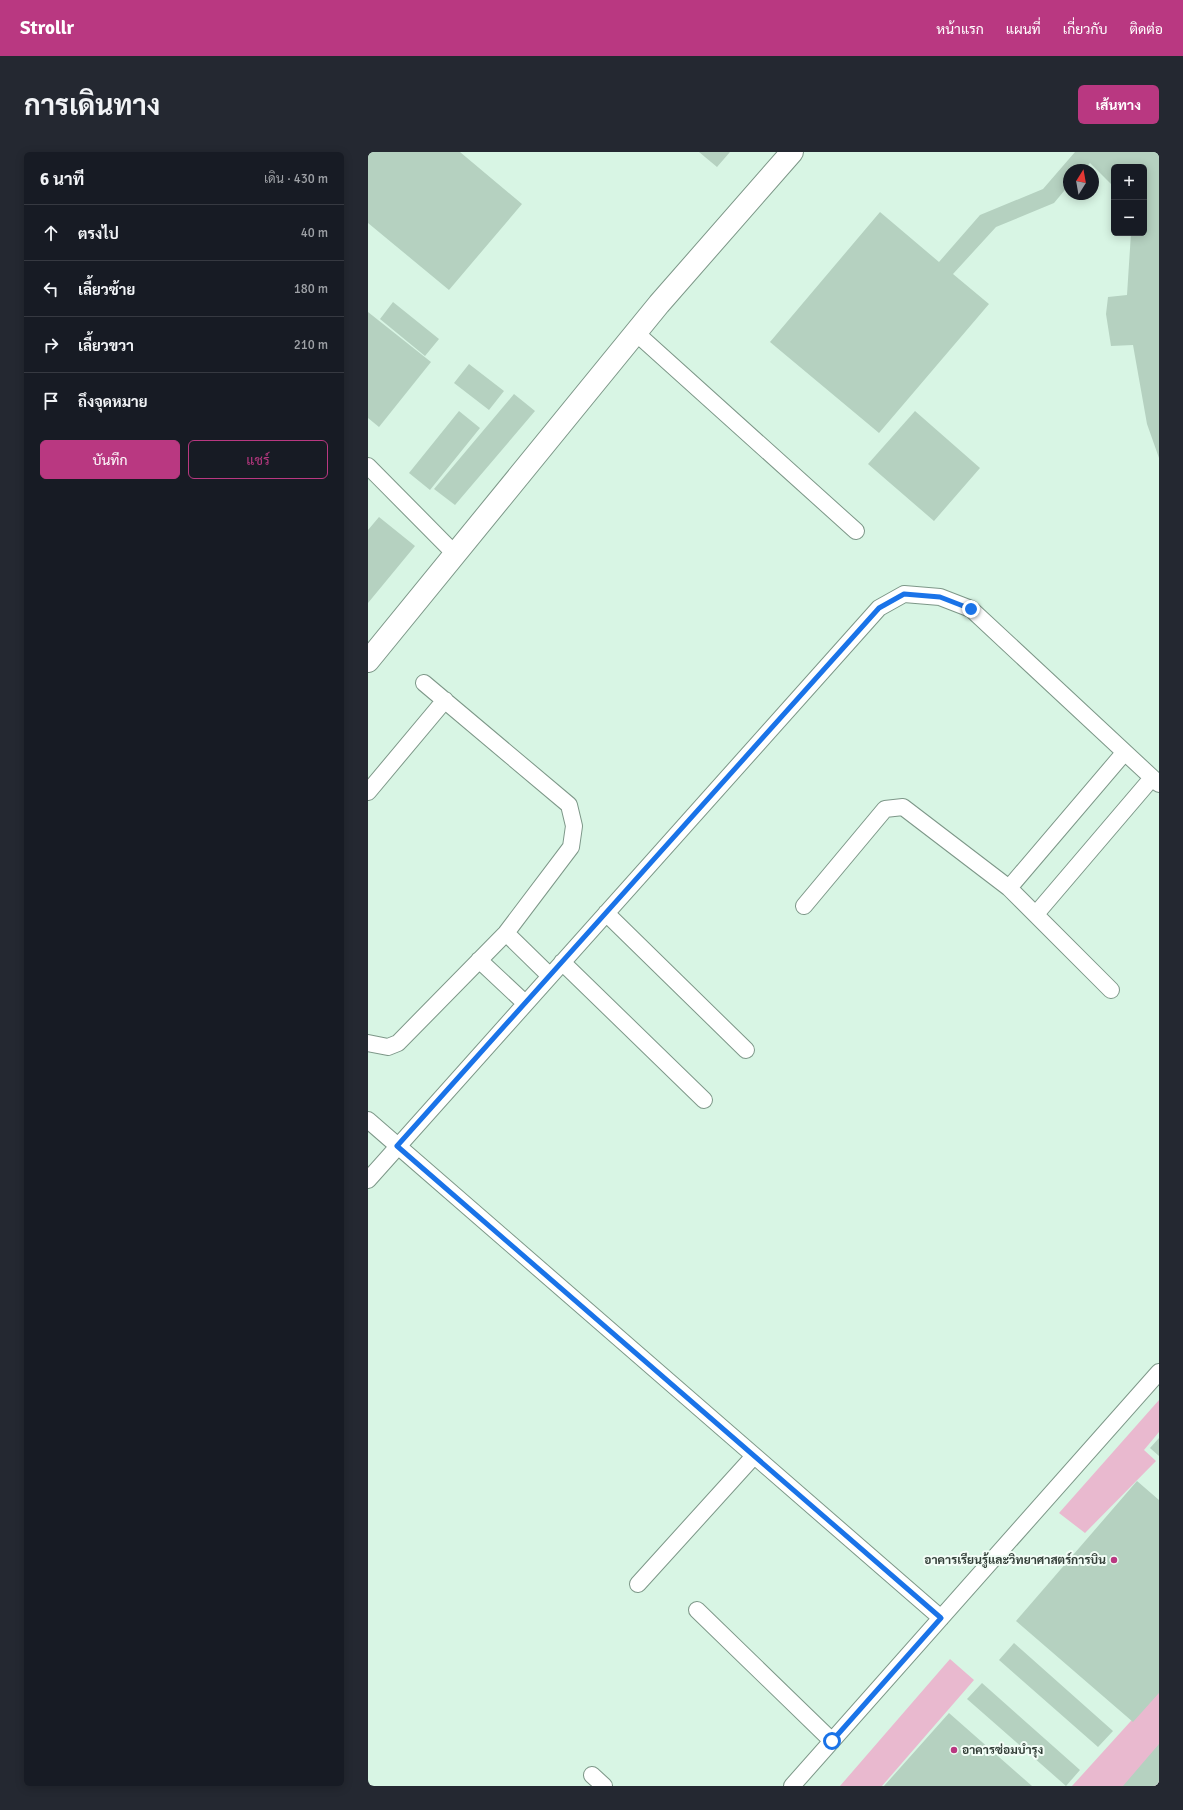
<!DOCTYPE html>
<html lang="th">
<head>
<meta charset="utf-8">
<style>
  :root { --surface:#171b24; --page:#242831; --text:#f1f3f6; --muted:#9ea1a6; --line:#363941; --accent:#b93881 }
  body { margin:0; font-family:Signika,Sarabun,sans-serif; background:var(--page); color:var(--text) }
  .controls { position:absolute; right:12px; top:12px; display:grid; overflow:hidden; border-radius:6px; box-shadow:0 2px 10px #0003 }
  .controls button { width:36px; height:36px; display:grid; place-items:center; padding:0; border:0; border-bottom:1px solid var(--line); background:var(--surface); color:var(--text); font:20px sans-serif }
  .compass { position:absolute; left:695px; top:12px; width:36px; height:36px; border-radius:50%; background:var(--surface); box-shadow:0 2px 10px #0003; rotate:11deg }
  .stop { position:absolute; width:12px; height:12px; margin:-9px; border:3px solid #1a73e8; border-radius:50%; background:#fff }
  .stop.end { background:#1a73e8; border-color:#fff; box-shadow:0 1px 4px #0008 }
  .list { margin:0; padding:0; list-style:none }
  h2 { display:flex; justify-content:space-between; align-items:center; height:52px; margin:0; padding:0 16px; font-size:17px }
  h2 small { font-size:13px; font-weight:400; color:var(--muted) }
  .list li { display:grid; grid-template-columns:26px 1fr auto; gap:12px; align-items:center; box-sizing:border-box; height:56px; padding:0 16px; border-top:1px solid var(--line) }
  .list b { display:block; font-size:15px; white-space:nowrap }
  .list em { font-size:13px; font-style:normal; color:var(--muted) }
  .actions { display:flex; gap:8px; padding:12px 16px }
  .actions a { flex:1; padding:9px 0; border:1px solid var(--accent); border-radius:6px; text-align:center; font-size:14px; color:var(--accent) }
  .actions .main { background:var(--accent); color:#fff }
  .icon { flex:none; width:22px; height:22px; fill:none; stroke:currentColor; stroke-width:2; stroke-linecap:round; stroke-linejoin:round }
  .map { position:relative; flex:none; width:791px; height:1634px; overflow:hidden; border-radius:6px }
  header { display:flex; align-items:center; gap:24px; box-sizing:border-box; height:56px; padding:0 20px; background:var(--accent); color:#fff }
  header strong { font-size:19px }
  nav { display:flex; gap:22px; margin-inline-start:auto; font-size:14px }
  .intro { display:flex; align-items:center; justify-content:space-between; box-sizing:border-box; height:96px; padding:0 24px }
  h1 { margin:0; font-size:28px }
  .button { padding:10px 18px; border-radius:6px; background:var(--accent); color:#fff; font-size:14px; font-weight:700 }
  main { display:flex; gap:24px; padding:0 24px }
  aside { flex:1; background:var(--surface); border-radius:6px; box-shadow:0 2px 10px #0003 }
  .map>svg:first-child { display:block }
  .green { fill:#e9b9cf }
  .building { fill:#b5d1c0 }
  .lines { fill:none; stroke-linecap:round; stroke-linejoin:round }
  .lane-casing { stroke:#7d9788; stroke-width:18 }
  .street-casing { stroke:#7d9788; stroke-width:24 }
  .lane { stroke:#fff; stroke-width:16 }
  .street { stroke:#fff; stroke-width:22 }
  .route { stroke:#1a73e8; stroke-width:5 }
  .poi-dot { fill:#b93881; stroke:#f2fdf6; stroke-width:1.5 }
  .labels { text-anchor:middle; stroke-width:4; stroke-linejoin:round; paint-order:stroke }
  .poi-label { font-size:12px; font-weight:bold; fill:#323e37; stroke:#f2fdf6; text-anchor:end }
</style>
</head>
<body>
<header>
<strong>Strollr</strong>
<nav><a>หน้าแรก</a><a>แผนที่</a><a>เกี่ยวกับ</a><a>ติดต่อ</a></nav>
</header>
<div class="intro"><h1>การเดินทาง</h1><a class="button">เส้นทาง</a></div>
<main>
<aside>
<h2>6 นาที<small>เดิน · 430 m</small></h2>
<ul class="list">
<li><svg class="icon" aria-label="ahead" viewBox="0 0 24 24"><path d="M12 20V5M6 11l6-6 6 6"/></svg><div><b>ตรงไป</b></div><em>40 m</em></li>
<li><svg class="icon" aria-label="left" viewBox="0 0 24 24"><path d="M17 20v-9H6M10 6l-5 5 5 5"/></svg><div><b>เลี้ยวซ้าย</b></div><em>180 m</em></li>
<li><svg class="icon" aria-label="right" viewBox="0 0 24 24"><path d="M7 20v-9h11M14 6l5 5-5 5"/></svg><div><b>เลี้ยวขวา</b></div><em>210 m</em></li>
<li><svg class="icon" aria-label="arrive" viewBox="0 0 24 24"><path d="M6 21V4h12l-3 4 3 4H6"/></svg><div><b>ถึงจุดหมาย</b></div></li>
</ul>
<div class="actions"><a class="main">บันทึก</a><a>แชร์</a></div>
</aside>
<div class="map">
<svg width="791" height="1634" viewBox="0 0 791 1634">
  <rect width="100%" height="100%" fill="#d8f5e4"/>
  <path class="green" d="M 791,1248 L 791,1280 L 776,1298 L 788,1309 L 717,1381 L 691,1361 Z
    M 582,1507 L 606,1528 L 514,1634 L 472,1634 Z
    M 791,1538 L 791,1634 L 704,1634 Z"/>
  <path class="building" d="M 0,0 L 92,0 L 154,52 L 81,138 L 0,71 Z
    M 331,0 L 362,0 L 349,15 Z
    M 707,0 L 791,0 L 791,306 L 779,272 L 765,193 L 743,194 L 738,162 L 740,145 L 759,143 L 763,81 L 776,81 L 776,15 L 746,15 L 746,35 L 722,11 L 715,18 L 701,18 L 701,33 L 686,51 L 628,75 L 585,122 L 621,152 L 511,281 L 402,190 L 512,60 L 571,110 L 612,63 L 675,37 Z
    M 25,150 L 71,187 L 57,204 L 12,167 Z
    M 0,160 L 63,210 L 11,275 L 0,266 Z
    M 101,212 L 136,239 L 121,258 L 86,231 Z
    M 146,242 L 167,259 L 87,353 L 66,337 Z
    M 91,259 L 112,276 L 62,338 L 41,321 Z
    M 547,259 L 612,316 L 566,369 L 500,312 Z
    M 11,365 L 47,394 L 0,451 L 0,378 Z
    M 791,1286 L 791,1304 L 782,1296 Z
    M 769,1329 L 791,1348 L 791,1541 L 765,1570 L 648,1469 Z
    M 646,1491 L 745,1579 L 730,1595 L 631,1508 Z
    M 614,1531 L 712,1618 L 698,1634 L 599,1547 Z
    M 581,1561 L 664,1634 L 516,1634 Z
    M 791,1592 L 791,1634 L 755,1634 Z"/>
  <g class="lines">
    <g class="lane-casing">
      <path id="lane" d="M 267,180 L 488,379
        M 0,314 L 87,402
        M 0,640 L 77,548
        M 641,736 L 756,601
        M 436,754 L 517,657 L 535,655 L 641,736 L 743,838
        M 238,761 L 378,898
        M 668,762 L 784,626
        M 138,781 L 182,824
        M 111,808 L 157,851
        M 194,810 L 336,948
        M 0,891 L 20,895 L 30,891 L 138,781 L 203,695 L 206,674 L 201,653 L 56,531
        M 0,968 L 573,1466
        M 0,1028 L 511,456 L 536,442 L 572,445 L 603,457 L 791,632
        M 270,1432 L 386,1304
        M 329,1458 L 464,1589
        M 224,1623 L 236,1634
        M 424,1634 L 791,1220"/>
    </g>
    <g class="street-casing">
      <path id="street" d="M 0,509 L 291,152 L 424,0"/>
    </g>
    <use href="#lane" class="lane"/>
    <use href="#street" class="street"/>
  </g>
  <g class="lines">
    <path class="route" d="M 464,1589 L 573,1466 L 29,994 L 511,456 L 536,442 L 572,445 L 603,457"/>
  </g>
  <g class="poi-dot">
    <circle cx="746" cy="1408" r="4"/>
    <circle cx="586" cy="1598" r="4"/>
  </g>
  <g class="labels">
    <g class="poi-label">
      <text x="738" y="1412">อาคารเรียนรู้และวิทยาศาสตร์การบิน</text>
      <text x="594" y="1602" text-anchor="start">อาคารซ่อมบำรุง</text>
    </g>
  </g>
</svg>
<div class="controls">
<button>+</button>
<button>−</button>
</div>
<svg class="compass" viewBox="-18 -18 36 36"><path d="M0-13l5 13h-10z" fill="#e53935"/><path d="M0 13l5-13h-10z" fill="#9ea1a6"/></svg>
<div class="stop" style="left:464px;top:1589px"></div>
<div class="stop end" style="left:603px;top:457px"></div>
</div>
</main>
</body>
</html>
